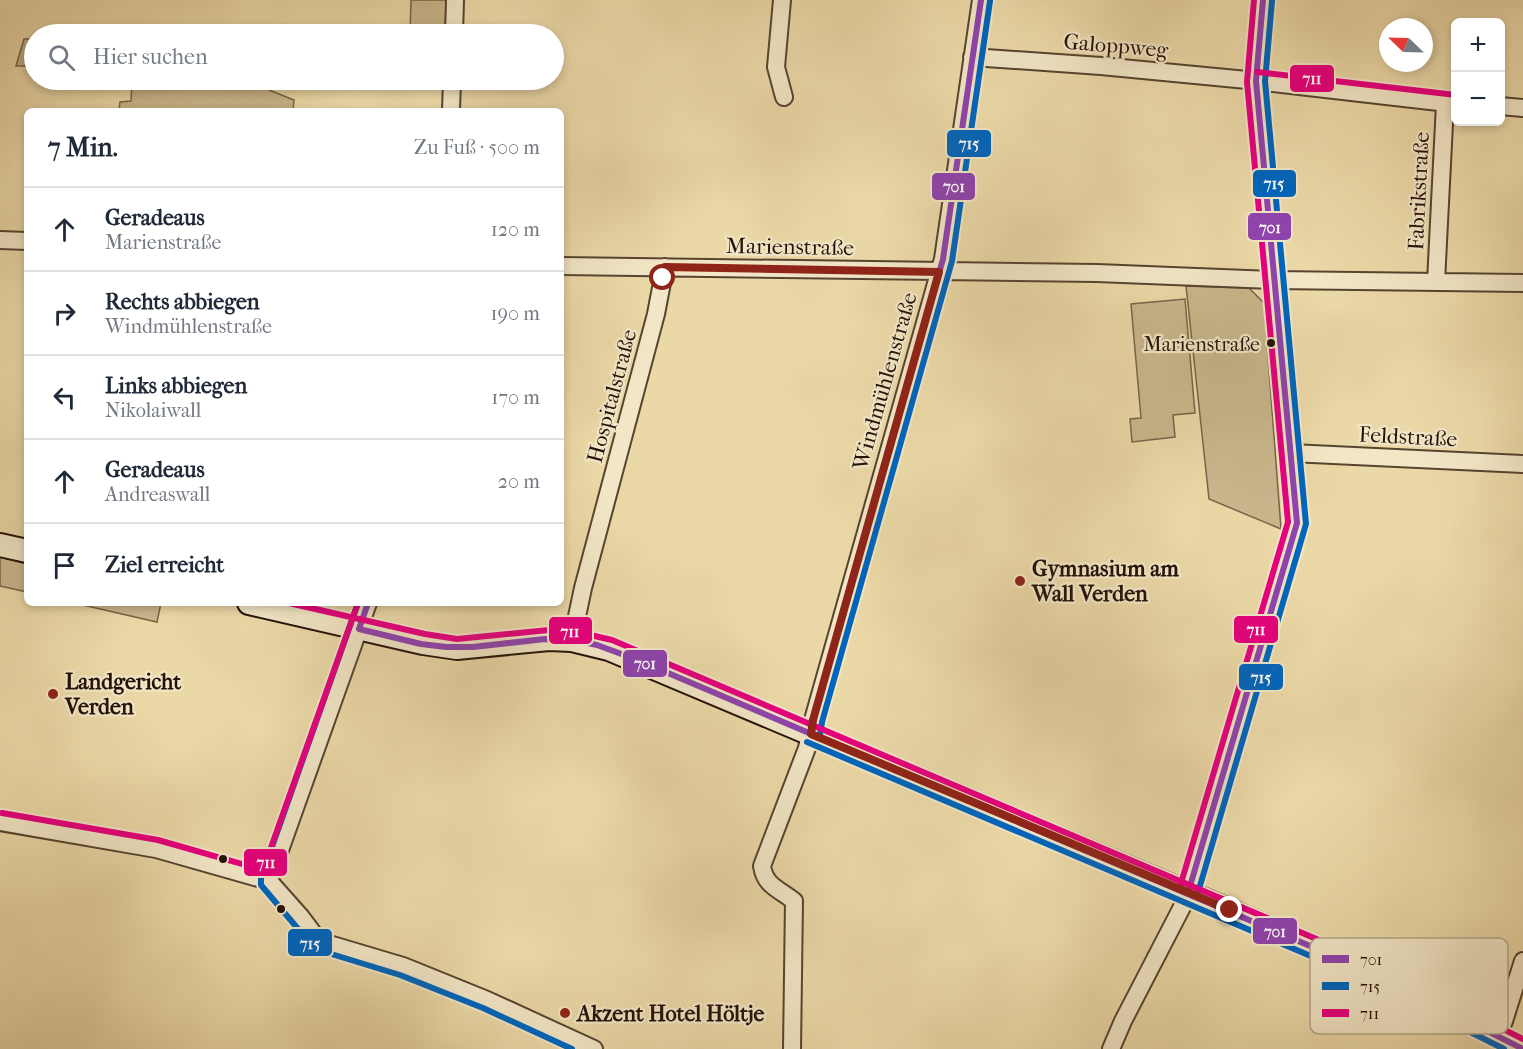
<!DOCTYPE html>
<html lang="de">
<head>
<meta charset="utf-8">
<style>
  :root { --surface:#fff; --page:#f6f6f7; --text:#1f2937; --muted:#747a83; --line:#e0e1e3 }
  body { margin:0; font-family:"IM FELL French Canon",serif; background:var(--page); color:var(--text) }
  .controls { position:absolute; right:18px; top:18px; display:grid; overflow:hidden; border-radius:9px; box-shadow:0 3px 9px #0003 }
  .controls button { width:54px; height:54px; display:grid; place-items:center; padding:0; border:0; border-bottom:2px solid var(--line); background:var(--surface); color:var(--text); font:30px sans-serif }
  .compass { position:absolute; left:1379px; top:18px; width:54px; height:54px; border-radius:50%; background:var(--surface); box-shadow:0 3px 9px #0003; rotate:293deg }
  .stop { position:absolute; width:18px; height:18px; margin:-14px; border:4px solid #8f2418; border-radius:50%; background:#fff }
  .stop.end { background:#8f2418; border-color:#fff; box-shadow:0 2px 6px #0008 }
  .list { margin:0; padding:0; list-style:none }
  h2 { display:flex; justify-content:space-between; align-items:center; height:78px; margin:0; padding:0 24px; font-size:26px }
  h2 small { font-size:20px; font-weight:400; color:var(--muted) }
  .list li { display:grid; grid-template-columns:39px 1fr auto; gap:18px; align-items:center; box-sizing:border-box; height:84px; padding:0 24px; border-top:2px solid var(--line) }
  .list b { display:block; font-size:22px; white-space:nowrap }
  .list p { margin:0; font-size:20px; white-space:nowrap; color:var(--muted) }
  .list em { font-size:20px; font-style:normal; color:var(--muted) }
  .icon { flex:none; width:33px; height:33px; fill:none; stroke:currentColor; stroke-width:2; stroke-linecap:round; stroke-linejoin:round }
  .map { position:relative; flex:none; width:1523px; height:1049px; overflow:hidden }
  .search { position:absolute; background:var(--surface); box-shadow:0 3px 9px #0003; left:24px; top:24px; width:540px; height:66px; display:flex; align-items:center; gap:15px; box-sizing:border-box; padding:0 21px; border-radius:33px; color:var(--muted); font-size:22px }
  .panel { position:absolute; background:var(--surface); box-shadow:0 3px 9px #0003; left:24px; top:108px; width:540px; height:498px; border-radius:9px }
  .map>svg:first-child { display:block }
  .green { fill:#c9b68c; stroke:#77644a; stroke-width:1.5 }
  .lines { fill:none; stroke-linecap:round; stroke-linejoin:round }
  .minor-casing { stroke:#564430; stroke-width:20 }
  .secondary-casing { stroke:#251208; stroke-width:26 }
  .minor { stroke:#f2e6c6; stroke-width:16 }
  .secondary { stroke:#f2e6c6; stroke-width:22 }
  .bus-1-casing { stroke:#f2e6c6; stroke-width:10 }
  .bus-2-casing { stroke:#f2e6c6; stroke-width:10 }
  .bus-3-casing { stroke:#f2e6c6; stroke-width:10 }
  .bus-1 { stroke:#8e44ad; stroke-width:6 }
  .bus-2 { stroke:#0065bd; stroke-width:6 }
  .bus-3 { stroke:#e5007d; stroke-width:6 }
  .route { stroke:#8f2418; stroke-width:8 }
  .bus-dot { fill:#251208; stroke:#f2e6c6; stroke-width:2 }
  .poi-dot { fill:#8f2418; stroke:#f2e6c6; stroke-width:2 }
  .labels { text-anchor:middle; stroke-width:4.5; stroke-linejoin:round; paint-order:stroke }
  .bus-label { font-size:20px; fill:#251208; stroke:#f2e6c6; text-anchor:end }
  .street-label { font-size:22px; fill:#251208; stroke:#f2e6c6 }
  .poi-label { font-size:22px; font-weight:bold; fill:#251208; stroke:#f2e6c6; text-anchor:start }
  .key { fill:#f2e6c6; stroke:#b4a68d; stroke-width:1.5 }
  .key-label { font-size:16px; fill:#251208 }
  .line-badge { stroke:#f2e6c6; stroke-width:2 }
  .badge-label { font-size:16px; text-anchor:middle; font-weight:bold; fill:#fff }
</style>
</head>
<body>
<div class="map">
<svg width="1523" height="1049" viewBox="0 0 1523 1049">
  <rect width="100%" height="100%" fill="#ebd8a7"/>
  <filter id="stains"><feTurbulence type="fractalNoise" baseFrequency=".00333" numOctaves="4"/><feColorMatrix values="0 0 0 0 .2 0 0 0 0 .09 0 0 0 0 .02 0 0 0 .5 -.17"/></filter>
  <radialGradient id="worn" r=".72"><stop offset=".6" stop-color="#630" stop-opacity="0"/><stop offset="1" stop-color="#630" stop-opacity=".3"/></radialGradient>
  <path class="green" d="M 411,0 L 446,0 L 445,34 L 410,34 Z
    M 24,39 L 34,39 L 34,66 L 16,66 Z
    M 132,80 L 269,80 L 269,90 L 294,100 L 293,111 L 119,111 L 120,102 L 131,101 Z
    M 1186,286 L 1249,288 L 1264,303 L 1281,529 L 1209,499 Z
    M 1185,299 L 1195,413 L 1173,415 L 1175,437 L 1132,442 L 1130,419 L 1141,418 L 1131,304 Z
    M 0,557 L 27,564 L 27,592 L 0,586 Z
    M 74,603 L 161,603 L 157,622 Z"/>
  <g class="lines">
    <g class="minor-casing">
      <path id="minor" d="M 782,0 L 776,67 L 784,97
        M 454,34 L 455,0
        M 972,57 L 1101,66 L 1247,80 L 1456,104
        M 1500,106 L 1523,108
        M 451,111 L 452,80
        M 0,240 L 27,241
        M 561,266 L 1097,273 L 1274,280 L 1523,283
        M 1436,282 L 1445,104
        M 1291,453 L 1523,464
        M 572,640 L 583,588 L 656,314 L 665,267
        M 0,822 L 156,849 L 269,881
        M 269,881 L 301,917 L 319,941 L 403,966 L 487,1000 L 594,1049
        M 269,881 L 368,603
        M 1498,1035 L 1504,1021 L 1523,961
        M 792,1049 L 794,901 C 779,889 765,886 762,866 L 807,748 L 813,720 L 943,259 L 981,0
        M 1111,1049 L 1123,1021 L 1182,907 L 1188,893 L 1297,523 L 1256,81 L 1263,0"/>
    </g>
    <g class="secondary-casing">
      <path id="secondary" d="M 0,545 L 27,551
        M 249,603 L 423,643 L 457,648 L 549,639 L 572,640 L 609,649 L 1207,901 L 1369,971 L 1431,1001 L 1523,1049"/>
    </g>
    <use href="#minor" class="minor"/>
    <use href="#secondary" class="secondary"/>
    <g class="bus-1-casing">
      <path id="bus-1" d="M 368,603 L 359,629 L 421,644 L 446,647 L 473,647 L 545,639 L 574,640 L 597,645 L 635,659 L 1369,971 L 1523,1049
        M 811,734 L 813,720 L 943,259 L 981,0
        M 1188,893 L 1297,523 L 1256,81 L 1263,0"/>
    </g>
    <g class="bus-2-casing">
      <path id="bus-2" d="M 358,603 L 261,878 L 261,885 L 315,949 L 400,975 L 483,1008 L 572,1049
        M 820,735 L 822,722 L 952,261 L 990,1
        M 807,742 L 1365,979 L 1504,1049
        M 1197,896 L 1306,524 L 1265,81 L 1272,1"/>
    </g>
    <g class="bus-3-casing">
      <path id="bus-3" d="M 1257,72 L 1456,95
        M 289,603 L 425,634 L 457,639 L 549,630 L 573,631 L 612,640 L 1373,963 L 1523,1039
        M 2,813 L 158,840 L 263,870 L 358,603
        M 1179,890 L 1288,522 L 1247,82 L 1254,0"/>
    </g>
    <use href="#bus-1" class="bus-1"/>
    <use href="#bus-2" class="bus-2"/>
    <use href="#bus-3" class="bus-3"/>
  </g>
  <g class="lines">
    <path class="route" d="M 663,278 L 665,267 L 939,272 L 813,720 L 811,734 L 1230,910"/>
  </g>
  <g class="bus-dot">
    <circle cx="1271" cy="343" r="5"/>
    <circle cx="223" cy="859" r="5"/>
    <circle cx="281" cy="909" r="5"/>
  </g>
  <g class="poi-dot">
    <circle cx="1020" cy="581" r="6"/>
    <circle cx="53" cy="694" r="6"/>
    <circle cx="565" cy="1013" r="6"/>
  </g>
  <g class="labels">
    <g class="bus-label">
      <text x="1260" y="351">Marienstraße</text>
    </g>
    <g class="street-label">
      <text transform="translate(1116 45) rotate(5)" y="8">Galoppweg</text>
      <text transform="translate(1418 191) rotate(-87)" y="8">Fabrikstraße</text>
      <text transform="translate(790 246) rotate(1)" y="8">Marienstraße</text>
      <text transform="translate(884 381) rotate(-74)" y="8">Windmühlenstraße</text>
      <text transform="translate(611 396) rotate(-75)" y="8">Hospitalstraße</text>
      <text transform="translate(1408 436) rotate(3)" y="8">Feldstraße</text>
    </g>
    <g class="poi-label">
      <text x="1032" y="576">Gymnasium am<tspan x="1032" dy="25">Wall Verden</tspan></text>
      <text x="65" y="689">Landgericht<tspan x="65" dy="25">Verden</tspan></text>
      <text x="577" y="1021">Akzent Hotel Höltje</text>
    </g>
  </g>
  <rect x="1310" y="938" width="198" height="96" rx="9" class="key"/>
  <rect x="1322" y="955" width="27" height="8" fill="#8e44ad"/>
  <rect x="1322" y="982" width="27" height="8" fill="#0065bd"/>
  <rect x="1322" y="1009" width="27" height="8" fill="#e5007d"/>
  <g class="key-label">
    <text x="1360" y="965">701</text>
    <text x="1360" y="992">715</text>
    <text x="1360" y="1019">711</text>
  </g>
  <g class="line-badge">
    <rect x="1289" y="64" width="46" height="29" rx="6" fill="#e5007d"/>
    <rect x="946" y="129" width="46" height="29" rx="6" fill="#0065bd"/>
    <rect x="1252" y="169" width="45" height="29" rx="6" fill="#0065bd"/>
    <rect x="931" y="172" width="45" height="29" rx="6" fill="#8e44ad"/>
    <rect x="1247" y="212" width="45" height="29" rx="6" fill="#8e44ad"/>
    <rect x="1233" y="615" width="46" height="29" rx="6" fill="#e5007d"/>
    <rect x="548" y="616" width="45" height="29" rx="6" fill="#e5007d"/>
    <rect x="622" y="649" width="46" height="29" rx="6" fill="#8e44ad"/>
    <rect x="1238" y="663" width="46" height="28" rx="6" fill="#0065bd"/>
    <rect x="243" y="848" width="45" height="29" rx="6" fill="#e5007d"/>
    <rect x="1252" y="917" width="46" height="28" rx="6" fill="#8e44ad"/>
    <rect x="287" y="928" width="46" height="29" rx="6" fill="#0065bd"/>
  </g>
  <g class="badge-label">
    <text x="1312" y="84">711</text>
    <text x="969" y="149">715</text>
    <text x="1274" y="189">715</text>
    <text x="954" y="192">701</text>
    <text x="1270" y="233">701</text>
    <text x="1256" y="635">711</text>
    <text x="570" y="637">711</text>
    <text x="645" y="669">701</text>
    <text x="1261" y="683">715</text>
    <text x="266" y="868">711</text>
    <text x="1275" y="937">701</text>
    <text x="310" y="949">715</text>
  </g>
  <rect width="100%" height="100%" filter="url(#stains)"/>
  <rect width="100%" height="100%" fill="url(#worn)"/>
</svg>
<div class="controls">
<button>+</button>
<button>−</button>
</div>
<svg class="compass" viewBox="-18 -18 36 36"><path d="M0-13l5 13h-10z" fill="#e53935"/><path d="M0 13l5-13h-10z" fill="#747a83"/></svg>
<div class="stop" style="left:663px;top:278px"></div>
<div class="stop end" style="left:1230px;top:910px"></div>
<div class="search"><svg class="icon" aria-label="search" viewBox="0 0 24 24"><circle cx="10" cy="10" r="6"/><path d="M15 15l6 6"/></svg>Hier suchen</div>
<section class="panel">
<h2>7 Min.<small>Zu Fuß · 500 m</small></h2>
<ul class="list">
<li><svg class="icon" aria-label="ahead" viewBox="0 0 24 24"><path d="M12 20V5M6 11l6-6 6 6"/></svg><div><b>Geradeaus</b><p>Marienstraße</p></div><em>120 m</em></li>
<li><svg class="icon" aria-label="right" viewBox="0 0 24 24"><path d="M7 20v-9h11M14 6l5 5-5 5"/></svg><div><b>Rechts abbiegen</b><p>Windmühlenstraße</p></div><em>190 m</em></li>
<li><svg class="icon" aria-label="left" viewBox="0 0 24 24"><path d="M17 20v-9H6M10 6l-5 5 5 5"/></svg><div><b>Links abbiegen</b><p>Nikolaiwall</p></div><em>170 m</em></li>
<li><svg class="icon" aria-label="ahead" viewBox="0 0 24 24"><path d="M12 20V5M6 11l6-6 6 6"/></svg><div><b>Geradeaus</b><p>Andreaswall</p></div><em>20 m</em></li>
<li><svg class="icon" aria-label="arrive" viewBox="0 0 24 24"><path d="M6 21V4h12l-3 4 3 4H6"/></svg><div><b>Ziel erreicht</b></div></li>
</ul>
</section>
</div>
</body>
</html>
